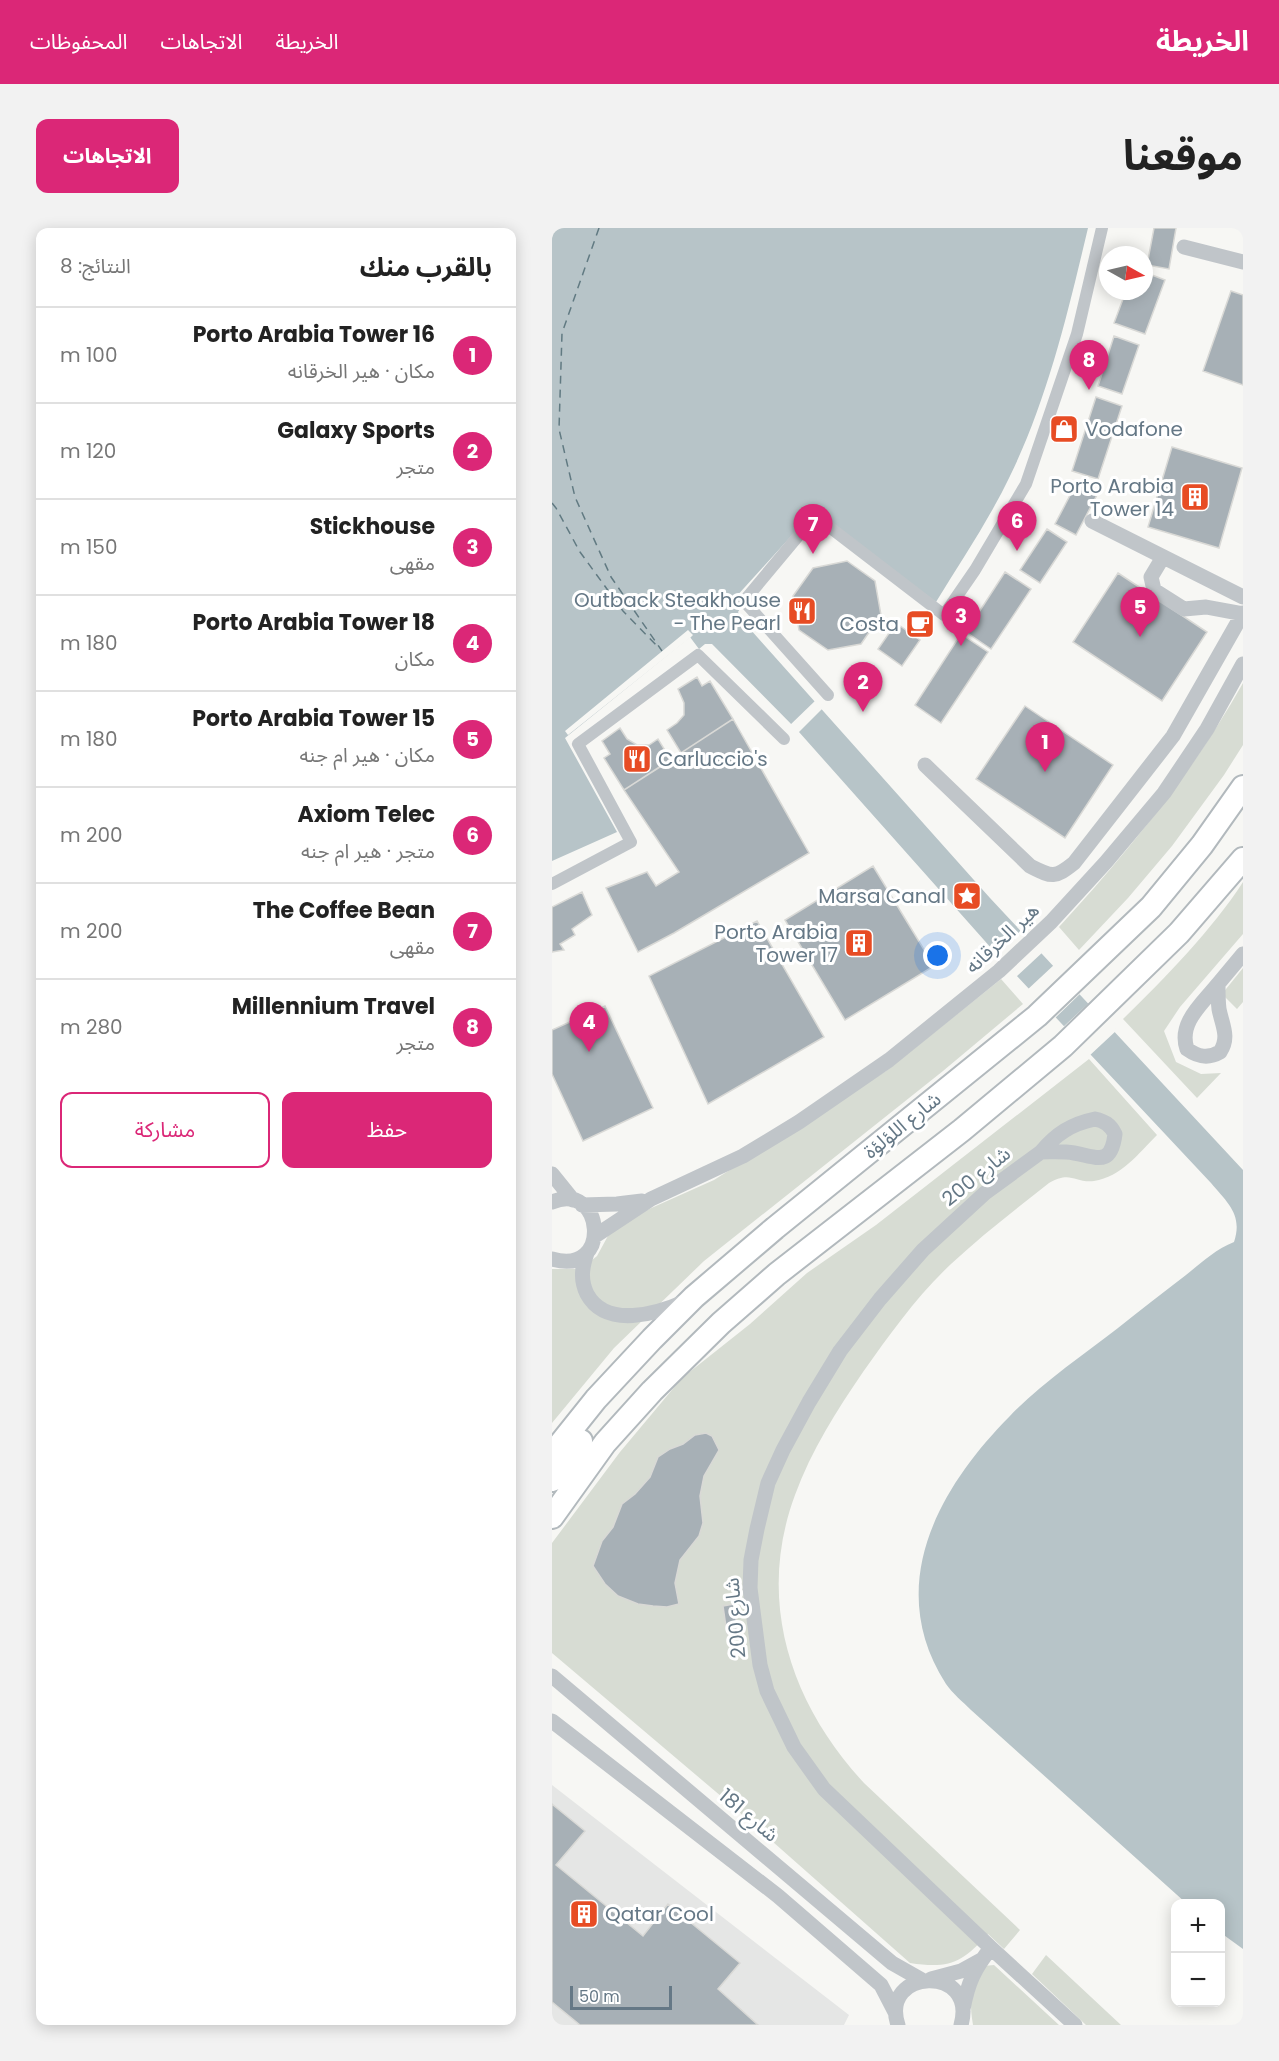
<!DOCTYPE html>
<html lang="ar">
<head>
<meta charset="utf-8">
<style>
  :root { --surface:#fff; --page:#f2f2f2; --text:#222; --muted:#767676; --line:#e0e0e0; --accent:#db2777 }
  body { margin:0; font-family:Poppins,"Noto Sans Arabic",sans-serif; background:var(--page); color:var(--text); direction:rtl }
  .controls { position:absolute; right:18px; bottom:18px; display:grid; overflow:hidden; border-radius:12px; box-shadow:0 3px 15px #0003 }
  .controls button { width:54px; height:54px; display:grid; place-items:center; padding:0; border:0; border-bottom:2px solid var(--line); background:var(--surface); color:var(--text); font:30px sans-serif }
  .compass { position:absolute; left:547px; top:18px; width:54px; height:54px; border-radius:50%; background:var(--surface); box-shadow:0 3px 15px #0003; rotate:98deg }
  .scale { position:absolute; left:18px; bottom:15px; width:102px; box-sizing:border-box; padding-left:6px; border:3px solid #657886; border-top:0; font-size:16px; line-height:21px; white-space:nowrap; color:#657886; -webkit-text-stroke:4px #fff; paint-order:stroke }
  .you { position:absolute; left:386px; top:728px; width:21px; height:21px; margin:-15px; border:4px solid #fff; border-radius:50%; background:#1a73e8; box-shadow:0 0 0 9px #1a73e833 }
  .badge { display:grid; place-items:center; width:39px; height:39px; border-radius:50%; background:var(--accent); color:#fff; font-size:20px; font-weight:700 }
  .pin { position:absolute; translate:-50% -50px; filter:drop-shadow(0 2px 3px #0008) }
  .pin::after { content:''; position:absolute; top:32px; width:21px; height:18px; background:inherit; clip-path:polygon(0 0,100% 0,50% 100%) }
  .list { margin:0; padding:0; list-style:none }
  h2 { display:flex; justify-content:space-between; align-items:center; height:78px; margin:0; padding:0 24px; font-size:26px }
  h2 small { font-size:20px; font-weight:400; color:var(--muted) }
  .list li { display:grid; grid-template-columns:39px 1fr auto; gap:18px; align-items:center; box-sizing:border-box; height:96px; padding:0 24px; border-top:2px solid var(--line) }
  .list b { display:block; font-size:22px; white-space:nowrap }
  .list p { margin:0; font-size:20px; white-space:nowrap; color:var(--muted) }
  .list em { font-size:20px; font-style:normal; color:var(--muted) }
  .actions { display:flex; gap:12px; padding:18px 24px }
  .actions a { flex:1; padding:14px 0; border:2px solid var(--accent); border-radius:12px; text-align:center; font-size:21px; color:var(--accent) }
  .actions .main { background:var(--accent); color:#fff }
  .map { position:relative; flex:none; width:691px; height:1797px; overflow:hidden; direction:ltr; border-radius:12px }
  header { display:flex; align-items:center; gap:36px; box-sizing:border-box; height:84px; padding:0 30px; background:var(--accent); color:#fff }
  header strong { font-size:28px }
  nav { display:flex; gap:33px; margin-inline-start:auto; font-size:21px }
  .intro { display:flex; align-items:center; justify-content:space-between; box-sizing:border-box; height:144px; padding:0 36px }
  h1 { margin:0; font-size:42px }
  .button { padding:15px 27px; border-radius:12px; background:var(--accent); color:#fff; font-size:21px; font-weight:700 }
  main { display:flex; gap:36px; padding:0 36px }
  aside { flex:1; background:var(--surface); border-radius:12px; box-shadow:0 3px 15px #0003 }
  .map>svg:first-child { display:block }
  .built { fill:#e5e6e5 }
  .green { fill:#d7dcd3 }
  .water { fill:#b7c4c8 }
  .pier { fill:#f7f7f4 }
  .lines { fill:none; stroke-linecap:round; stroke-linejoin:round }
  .ferry { stroke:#617a82; stroke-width:1.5; stroke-dasharray:8 6; stroke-linecap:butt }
  .building { fill:#a7b0b6; stroke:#d9d9d6; stroke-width:1.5 }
  .secondary-casing { stroke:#b2b9bd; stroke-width:26 }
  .pedestrian { stroke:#c0c5c9; stroke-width:12 }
  .minor { stroke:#c0c5c9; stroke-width:15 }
  .secondary { stroke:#fff; stroke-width:22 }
  .labels { text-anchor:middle; stroke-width:6; stroke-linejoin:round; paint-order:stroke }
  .poi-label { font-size:20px; fill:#657886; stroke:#fff; text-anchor:end }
  .street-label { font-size:20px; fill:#657886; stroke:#fff }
</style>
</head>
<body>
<header>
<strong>الخريطة</strong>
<nav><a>الخريطة</a><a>الاتجاهات</a><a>المحفوظات</a></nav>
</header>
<div class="intro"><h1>موقعنا</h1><a class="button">الاتجاهات</a></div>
<main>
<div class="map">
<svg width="691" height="1797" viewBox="0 0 691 1797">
  <rect width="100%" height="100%" fill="#f7f7f4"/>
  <path class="built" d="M 0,1557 L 297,1787 L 292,1797 L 0,1797 Z"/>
  <path class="green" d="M 691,455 L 691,517 L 672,547 L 620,618 L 576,670 L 527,722 L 507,699 C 576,624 641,544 691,455 Z
    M 691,654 L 691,706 L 628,779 L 612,803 L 624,834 L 649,846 L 669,845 L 645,870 L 571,791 C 612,751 660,702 691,654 Z
    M 691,740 L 691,774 L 685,781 L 670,766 Z
    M 449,751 L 471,776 L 391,843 L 152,1033 L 62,1120 L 0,1195 L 0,1041 L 22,1041 L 34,1037 L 45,1028 L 57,1006 L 77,990 L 162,952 L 334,843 Z
    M 537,831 L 605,907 C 587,925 569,949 542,953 C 522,955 519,942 497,955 C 464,981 430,1007 399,1036 C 365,1068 338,1106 311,1144 C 285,1182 259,1223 243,1267 C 204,1372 238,1475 312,1555 L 468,1702 L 452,1721 L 436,1706 C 410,1735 397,1741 358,1735 L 170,1569 L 0,1425 L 0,1315 L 68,1224 L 130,1150 L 198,1096 L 255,1045 L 324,997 Z
    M 494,1727 L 569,1797 L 534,1797 L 480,1746 Z
    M 442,1737 L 507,1797 L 421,1797 C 417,1772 418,1760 432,1738 Z"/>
  <path class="water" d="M 0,0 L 536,0 C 516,84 496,170 458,248 C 437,292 409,333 384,374 L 262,283 L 183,370 L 189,379 L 186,384 L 190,392 L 438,670 L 691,942 L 691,1721 L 669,1705 L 668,1676 L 634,1675 L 419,1482 C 411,1474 400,1465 394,1456 C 332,1359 385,1262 457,1189 C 487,1157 531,1127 566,1100 C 588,1082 611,1065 634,1047 C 649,1035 664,1021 682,1014 C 691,987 676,975 659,955 L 448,730 L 247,504 L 160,416 L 153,416 L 147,421 L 138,409 L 13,510 L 65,604 L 0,633 Z"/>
  <path class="pier" d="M 136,402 L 141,407 L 139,409 L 16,507 L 13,503 Z
    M 265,471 L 272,479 L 245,506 L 237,498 Z
    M 471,701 L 492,723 L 463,750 L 441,727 Z
    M 503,736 L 530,764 L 501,792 L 474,763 Z
    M 539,773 L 565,802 L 536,829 L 509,801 Z"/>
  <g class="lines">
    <path class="ferry" d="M 47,0 L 10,105 L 7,201 L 23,269 L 59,349 L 110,423
      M 0,275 L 4,280 L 28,324 L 71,383 L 105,418"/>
  </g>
  <path class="building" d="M 602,0 L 624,0 L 617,41 L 595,37 Z
    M 592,44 L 613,52 L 593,106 L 562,95 L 574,63 L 592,63 Z
    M 679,63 L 691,67 L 691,157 L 651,143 Z
    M 562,108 L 587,117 L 570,166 L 546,158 Z
    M 544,169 L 570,178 L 546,251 L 520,243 Z
    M 620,219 L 690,240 L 667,320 L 596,299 Z
    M 525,254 L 546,265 L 524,307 L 503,296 Z
    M 495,301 L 515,314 L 488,355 L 468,342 Z
    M 295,333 L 323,353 L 329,387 L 309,416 L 276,422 L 247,402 L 241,368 L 261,340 Z
    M 453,344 L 479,361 L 439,421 L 414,404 Z
    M 566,345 L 655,404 L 610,473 L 521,414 Z
    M 344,395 L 368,412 L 350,438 L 326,421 Z
    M 409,406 L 436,424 L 389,495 L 363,477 Z
    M 145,449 L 150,458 L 158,453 L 181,491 L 129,525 L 115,502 L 125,495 L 132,487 L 132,475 L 126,461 Z
    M 473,478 L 561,537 L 513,610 L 424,551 Z
    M 181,491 L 257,625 L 122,705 L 86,724 L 54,660 L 95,644 L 104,658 L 127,644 L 72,562 Z
    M 68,500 L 75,511 L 85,517 L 97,517 L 106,511 L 119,532 L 72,562 L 52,530 L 58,526 L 50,513 Z
    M 321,638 L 382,738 L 293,792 L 233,692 Z
    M 30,664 L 40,687 L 20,701 L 23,707 L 8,716 L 12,722 L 0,724 L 0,679 Z
    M 205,693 L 272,809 L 156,876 L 97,748 Z
    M 53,778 L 101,880 L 31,913 L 0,846 L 0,802 Z
    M 154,1205 L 160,1208 L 167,1222 L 152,1248 L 148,1268 L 151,1295 L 147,1308 L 128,1332 L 123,1355 L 127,1376 L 115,1379 L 101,1378 L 86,1376 L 66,1368 L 53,1356 L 41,1338 L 50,1313 L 61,1299 L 70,1276 L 83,1266 L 98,1249 L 106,1229 L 118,1221 L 131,1216 L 143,1207 Z
    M 182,1376 L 186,1405 L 175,1406 L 171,1378 Z
    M 0,1576 L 33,1603 L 4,1637 L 91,1708 L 116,1676 L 188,1735 L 166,1761 L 206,1797 L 28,1797 L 0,1774 Z"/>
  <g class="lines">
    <g class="secondary-casing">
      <path id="secondary" d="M 0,1226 L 44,1171 L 100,1111 L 142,1069 L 223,1000 L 485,788 L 599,679 L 650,617 L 691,559
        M 0,1252 L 29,1213
        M 0,1289 L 53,1215 L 100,1163 L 169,1095 L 225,1046 L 410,902 L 511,818 L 627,705 L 691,631"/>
    </g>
    <path class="pedestrian" d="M 276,467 L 192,373 L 263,288 L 392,387 L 423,342 L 474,256 L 525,106 L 550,0
      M 0,656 L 79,614 L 26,516 L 146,427 L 232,511"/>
    <path class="minor" d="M 632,19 L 691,34
      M 540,293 L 691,369
      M 611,329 L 599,349 L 602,362 L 632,381 L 654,379 L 691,386
      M 373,537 L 478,638 C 500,649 502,651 522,635 L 621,508 L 691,385
      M 666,756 C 666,764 666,773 667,781 C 670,797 678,809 668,824 C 656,831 646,829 635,821 C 626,795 650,776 666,756 Z
      M 666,756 L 691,726
      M 543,891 C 552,893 558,896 563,906 C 559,939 545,929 522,925 C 511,923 500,924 489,924 C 504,906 519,896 543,891 Z
      M 489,924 L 433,965 L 371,1022 L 328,1071 L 288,1123 L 257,1174 L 231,1222 L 216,1255 L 205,1301 L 199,1332 L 198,1360 L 208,1437 L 215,1463 L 242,1519 L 272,1561 L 439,1720 L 523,1797
      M 0,946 L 21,972
      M 0,974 C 52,952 61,1049 0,1031
      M 30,977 L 65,976 L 90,973
      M 43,1008 L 99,971 L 191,928 L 247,894 L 337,832 L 447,743 L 499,694 L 554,634 L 612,565 L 655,501 L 691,436
      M 35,1025 C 30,1039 28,1052 35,1066 C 54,1101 105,1086 134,1073
      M 0,1448 L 340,1735 L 370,1752
      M 0,1493 L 226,1668 L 329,1757 L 343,1784
      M 379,1751 L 409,1743 L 429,1732
      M 411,1781 C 416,1755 422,1741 439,1720
      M 346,1797 C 327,1740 426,1736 409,1797"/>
    <use href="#secondary" class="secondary"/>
  </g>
  <defs>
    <g id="shop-square" transform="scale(1.5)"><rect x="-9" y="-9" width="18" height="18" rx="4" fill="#e74c24" stroke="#fff"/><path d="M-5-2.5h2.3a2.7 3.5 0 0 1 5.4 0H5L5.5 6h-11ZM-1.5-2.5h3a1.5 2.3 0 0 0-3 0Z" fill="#fff"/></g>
    <g id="building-square" transform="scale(1.5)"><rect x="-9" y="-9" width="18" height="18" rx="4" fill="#e74c24" stroke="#fff"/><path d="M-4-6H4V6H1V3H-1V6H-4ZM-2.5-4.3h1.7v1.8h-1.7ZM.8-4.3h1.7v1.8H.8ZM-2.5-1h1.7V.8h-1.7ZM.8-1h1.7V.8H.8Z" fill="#fff"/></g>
    <g id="restaurant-square" transform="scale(1.5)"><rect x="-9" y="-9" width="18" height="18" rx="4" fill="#e74c24" stroke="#fff"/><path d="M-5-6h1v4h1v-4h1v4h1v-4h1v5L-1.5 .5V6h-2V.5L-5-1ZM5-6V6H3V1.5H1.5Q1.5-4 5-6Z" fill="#fff"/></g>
    <g id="cafe-square" transform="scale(1.5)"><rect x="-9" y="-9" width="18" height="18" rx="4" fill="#e74c24" stroke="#fff"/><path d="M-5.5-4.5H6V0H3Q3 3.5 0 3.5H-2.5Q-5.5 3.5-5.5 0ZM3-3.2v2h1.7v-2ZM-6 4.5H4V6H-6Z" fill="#fff"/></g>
    <g id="sight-square" transform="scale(1.5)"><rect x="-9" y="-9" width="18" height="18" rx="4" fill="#e74c24" stroke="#fff"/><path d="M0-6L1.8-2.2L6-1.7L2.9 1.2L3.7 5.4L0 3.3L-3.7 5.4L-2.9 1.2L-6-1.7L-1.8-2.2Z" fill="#fff"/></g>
  </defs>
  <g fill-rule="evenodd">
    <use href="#shop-square" x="512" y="201"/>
    <use href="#building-square" x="643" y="269"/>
    <use href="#restaurant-square" x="250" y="383"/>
    <use href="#cafe-square" x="368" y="396"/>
    <use href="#restaurant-square" x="85" y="531"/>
    <use href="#sight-square" x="415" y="668"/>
    <use href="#building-square" x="307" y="715"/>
    <use href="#building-square" x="32" y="1686"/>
  </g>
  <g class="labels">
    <g class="poi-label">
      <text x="533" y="208" text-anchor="start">Vodafone</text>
      <text x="622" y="265">Porto Arabia<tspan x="622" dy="23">Tower 14</tspan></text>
      <text x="229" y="379">Outback Steakhouse<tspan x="229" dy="23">- The Pearl</tspan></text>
      <text x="347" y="403">Costa</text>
      <text x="106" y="538" text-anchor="start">Carluccio's</text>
      <text x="394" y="675">Marsa Canal</text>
      <text x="286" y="711">Porto Arabia<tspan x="286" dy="23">Tower 17</tspan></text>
      <text x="53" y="1693" text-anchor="start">Qatar Cool</text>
    </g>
    <g class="street-label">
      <text transform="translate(450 710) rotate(-43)" y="7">هير الخرقانه</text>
      <text transform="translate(350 897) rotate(-39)" y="7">شارع اللؤلؤة</text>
      <text transform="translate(424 948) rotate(-39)" y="7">شارع 200</text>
      <text transform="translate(183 1390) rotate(-95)" y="7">شارع 200</text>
      <text transform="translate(197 1587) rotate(40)" y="7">شارع 181</text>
    </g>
  </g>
</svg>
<div class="controls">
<button>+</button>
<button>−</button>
</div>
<svg class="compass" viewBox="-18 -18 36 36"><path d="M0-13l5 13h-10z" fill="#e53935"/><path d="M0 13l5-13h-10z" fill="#767676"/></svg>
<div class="scale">50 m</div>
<div class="you"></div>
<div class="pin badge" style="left:493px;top:544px">1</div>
<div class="pin badge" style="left:311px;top:484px">2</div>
<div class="pin badge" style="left:409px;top:418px">3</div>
<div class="pin badge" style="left:37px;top:824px">4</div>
<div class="pin badge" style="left:588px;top:409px">5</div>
<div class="pin badge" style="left:465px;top:323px">6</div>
<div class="pin badge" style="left:261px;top:326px">7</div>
<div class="pin badge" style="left:537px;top:162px">8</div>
</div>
<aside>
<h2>بالقرب منك<small>النتائج: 8</small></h2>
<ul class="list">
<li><span class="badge">1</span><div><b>Porto Arabia Tower 16</b><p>مكان · هير الخرقانه</p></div><em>100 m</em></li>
<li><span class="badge">2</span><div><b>Galaxy Sports</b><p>متجر</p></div><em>120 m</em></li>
<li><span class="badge">3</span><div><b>Stickhouse</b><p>مقهى</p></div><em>150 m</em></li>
<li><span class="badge">4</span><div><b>Porto Arabia Tower 18</b><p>مكان</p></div><em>180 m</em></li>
<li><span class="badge">5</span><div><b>Porto Arabia Tower 15</b><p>مكان · هير ام جنه</p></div><em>180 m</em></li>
<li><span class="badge">6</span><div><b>Axiom Telec</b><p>متجر · هير ام جنه</p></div><em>200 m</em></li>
<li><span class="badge">7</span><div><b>The Coffee Bean</b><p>مقهى</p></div><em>200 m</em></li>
<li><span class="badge">8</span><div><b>Millennium Travel</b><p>متجر</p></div><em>280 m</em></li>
</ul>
<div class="actions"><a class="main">حفظ</a><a>مشاركة</a></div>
</aside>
</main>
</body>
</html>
